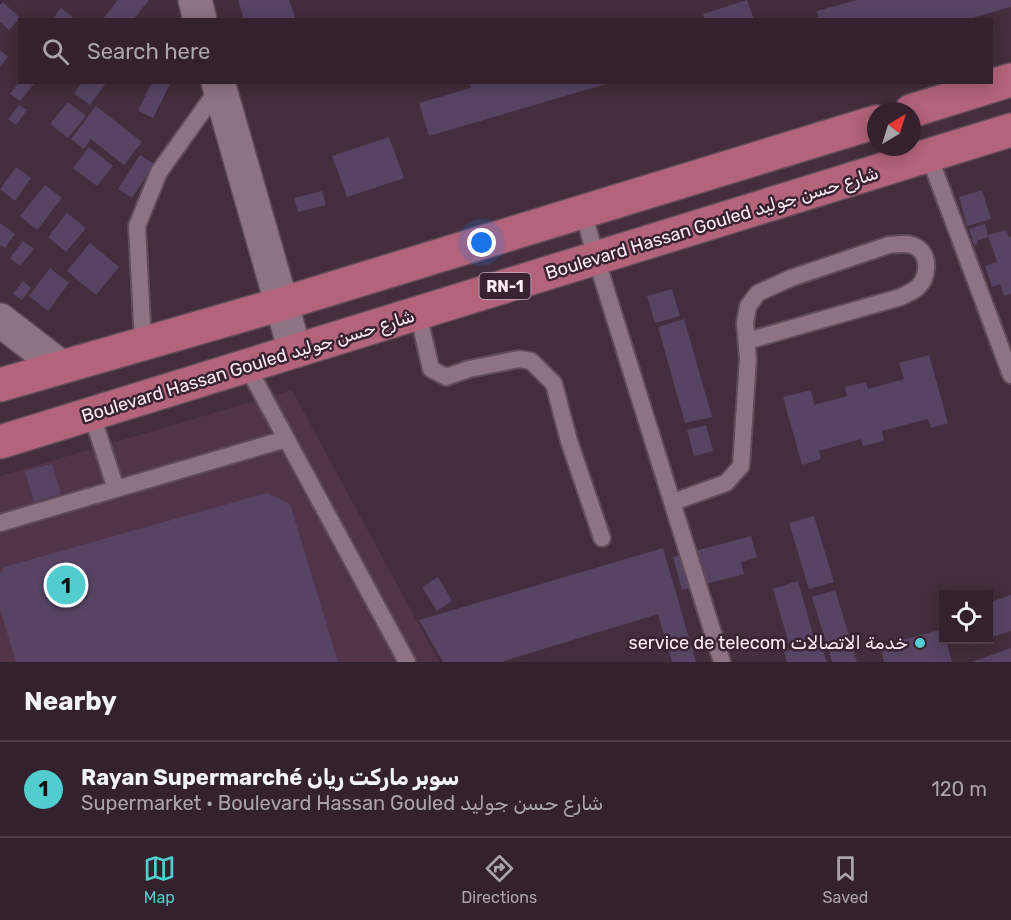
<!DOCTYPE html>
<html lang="en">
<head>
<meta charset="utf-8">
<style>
  :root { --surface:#33222d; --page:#3b2a35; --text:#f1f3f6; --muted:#a9a4aa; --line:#4e3f49; --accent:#52cdcf }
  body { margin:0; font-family:Rubik,"Noto Sans Arabic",sans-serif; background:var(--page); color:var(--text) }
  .controls { position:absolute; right:18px; bottom:18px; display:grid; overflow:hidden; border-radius:0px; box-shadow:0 3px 15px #0003 }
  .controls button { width:54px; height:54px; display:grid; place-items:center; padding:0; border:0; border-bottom:2px solid var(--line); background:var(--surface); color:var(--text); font:30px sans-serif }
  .compass { position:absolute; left:867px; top:102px; width:54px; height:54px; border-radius:50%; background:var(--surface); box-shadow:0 3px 15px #0003; rotate:38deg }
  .you { position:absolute; left:482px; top:243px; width:21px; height:21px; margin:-15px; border:4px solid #fff; border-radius:50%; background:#1a73e8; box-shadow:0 0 0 9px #1a73e833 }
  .badge { display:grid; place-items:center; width:39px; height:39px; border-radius:50%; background:var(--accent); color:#111; font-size:20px; font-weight:700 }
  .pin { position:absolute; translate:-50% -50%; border:3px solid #fff; box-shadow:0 2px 6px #0006 }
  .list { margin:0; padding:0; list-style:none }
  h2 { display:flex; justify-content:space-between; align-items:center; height:78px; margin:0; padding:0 24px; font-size:26px }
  h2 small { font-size:20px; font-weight:400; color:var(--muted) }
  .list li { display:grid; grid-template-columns:39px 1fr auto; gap:18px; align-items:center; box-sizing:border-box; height:96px; padding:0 24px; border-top:2px solid var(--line) }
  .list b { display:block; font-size:22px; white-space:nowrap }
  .list p { margin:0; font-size:20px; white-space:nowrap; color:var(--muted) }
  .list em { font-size:20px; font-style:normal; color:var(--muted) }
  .icon { flex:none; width:33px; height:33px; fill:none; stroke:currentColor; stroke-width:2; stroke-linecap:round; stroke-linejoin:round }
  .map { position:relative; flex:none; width:1011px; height:662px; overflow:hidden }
  .search { position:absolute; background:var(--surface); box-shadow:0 3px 15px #0003; left:18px; right:18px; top:18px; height:66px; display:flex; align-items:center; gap:15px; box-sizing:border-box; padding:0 21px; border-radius:0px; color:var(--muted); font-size:22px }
  .sheet { height:174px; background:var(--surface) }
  nav { display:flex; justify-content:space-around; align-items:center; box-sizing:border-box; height:84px; border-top:2px solid var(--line); background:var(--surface); font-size:16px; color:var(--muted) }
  nav a { display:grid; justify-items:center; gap:3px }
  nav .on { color:var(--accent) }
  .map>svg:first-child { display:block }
  .built { fill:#513447 }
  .building { fill:#574465 }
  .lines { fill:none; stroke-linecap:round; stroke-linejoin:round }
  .service-casing { stroke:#614c5a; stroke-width:20 }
  .minor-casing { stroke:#614c5a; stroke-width:36 }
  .primary-casing { stroke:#614c5a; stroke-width:36 }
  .service { stroke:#8e7384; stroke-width:16 }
  .minor { stroke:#8e7384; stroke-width:33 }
  .primary { stroke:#b3637a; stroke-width:33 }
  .poi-dot { fill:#52cdcf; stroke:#392332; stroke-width:2 }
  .labels { text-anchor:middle; stroke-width:5; stroke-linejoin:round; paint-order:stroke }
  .shield { fill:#392332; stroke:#c2b0bc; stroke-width:1.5 }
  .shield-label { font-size:16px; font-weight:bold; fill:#fdedf7 }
  .street-label { font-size:18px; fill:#fdedf7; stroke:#392332 }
  .poi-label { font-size:18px; fill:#fdedf7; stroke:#392332; text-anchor:end }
</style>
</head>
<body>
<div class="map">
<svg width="1011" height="662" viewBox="0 0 1011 662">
  <rect width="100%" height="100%" fill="#442d3c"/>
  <path class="built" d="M 292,390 L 439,662 L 0,662 L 0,476 Z"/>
  <path class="building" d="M 118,0 L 149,0 L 133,20 L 102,20 Z
    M 238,0 L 289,0 L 296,20 L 244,20 Z
    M 747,0 L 754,20 L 705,20 L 703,14 Z
    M 857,0 L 1011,0 L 1011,7 L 965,20 L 819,20 L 817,11 Z
    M 3,2 L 20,18 L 9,30 L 0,22 L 0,5 Z
    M 61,8 L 76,20 L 52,20 Z
    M 0,50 L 8,57 L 0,66 Z
    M 19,82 L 34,84 L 20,101 L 10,94 Z
    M 82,82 L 107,82 L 90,105 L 74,93 Z
    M 152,82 L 171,82 L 153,118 L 138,111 Z
    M 469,82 L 609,82 L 609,83 L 429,136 L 419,103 L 471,88 Z
    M 68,102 L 86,116 L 68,138 L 50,124 Z
    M 19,105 L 27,110 L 16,125 L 8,119 Z
    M 96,106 L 142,142 L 124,165 L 91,139 L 84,149 L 71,139 Z
    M 389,137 L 404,178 L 347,197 L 332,156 Z
    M 89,147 L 113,166 L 97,186 L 73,168 Z
    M 140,155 L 154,164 L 132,198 L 118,189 Z
    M 16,167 L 31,178 L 15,201 L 0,189 Z
    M 45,185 L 62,198 L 37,230 L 20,216 Z
    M 982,190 L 991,219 L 967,226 L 959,197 Z
    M 322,191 L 326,205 L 298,212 L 294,198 Z
    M 67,213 L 86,228 L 66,252 L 48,237 Z
    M 0,223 L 15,234 L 5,248 L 0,245 Z
    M 985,224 L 988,237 L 977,241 L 978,244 L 974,245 L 969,229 Z
    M 1006,230 L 1009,237 L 1011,237 L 1011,294 L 1004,296 L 1000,284 L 992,287 L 985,266 L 997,262 L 988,235 Z
    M 23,241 L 34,249 L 20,266 L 10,258 Z
    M 90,243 L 119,267 L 96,295 L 67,271 Z
    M 50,268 L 69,283 L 48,311 L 29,296 Z
    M 23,281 L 31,288 L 22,300 L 13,294 Z
    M 672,289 L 680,316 L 655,323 L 647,296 Z
    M 684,319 L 712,417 L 685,423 L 658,327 Z
    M 929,355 L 948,423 L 931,428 L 928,419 L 882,431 L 884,441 L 863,446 L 861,439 L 819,451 L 821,459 L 802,465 L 783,397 L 811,390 L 814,405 L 847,396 L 845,387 L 866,382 L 868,389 L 904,379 L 899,363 Z
    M 706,425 L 713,451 L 694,456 L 687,430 Z
    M 52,464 L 61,494 L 34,502 L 25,471 Z
    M 267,493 L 290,504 L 338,662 L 16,662 L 0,609 L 0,574 L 4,567 Z
    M 814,516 L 834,582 L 809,589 L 789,523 Z
    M 751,536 L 757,557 L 741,562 L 744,574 L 682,590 L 673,557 Z
    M 663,548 L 696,662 L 672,662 L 658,614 L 504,661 L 504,662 L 443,662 L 419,620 Z
    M 438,577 L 452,601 L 437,611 L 422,587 Z
    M 798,581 L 814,638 L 789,644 L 773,589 Z
    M 835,590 L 857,662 L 832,662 L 812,597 Z
    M 1011,595 L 1011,631 L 988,638 L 988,603 Z
    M 943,629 L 944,640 L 946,640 L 952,662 L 884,662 L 880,646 Z
    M 968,640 L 983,640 L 970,645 Z
    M 820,641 L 827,662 L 787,662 L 784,652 Z
    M 1011,648 L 1011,662 L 972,662 Z"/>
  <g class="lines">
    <g class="service-casing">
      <path id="service" d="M 929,156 L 1011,375
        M 583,211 L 596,258 L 722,662
        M 418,313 L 431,369 L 446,377 L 469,369 L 519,359 L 531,361 L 554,384 L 569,441 L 602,538
        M 143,343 L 137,226 L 159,172 L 219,88
        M 247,366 L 407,662
        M 92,415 L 116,489
        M 673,502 L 726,483 L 741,466 L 748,359 L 745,323 L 748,306 L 758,293 L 791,278 L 889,245 C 899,244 909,242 918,248 C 930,257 928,278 918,287 C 913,292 906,294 901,297 L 747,341
        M 0,523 L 286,439"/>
    </g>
    <g class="minor-casing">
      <path id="minor" d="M 195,0 L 200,20
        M 218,82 L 295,351
        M 0,320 L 61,367"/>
    </g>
    <g class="primary-casing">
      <path id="primary" d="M 911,111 L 1011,80
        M 0,385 L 281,304 L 876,122
        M 0,442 L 1011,130"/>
    </g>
    <use href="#service" class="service"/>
    <use href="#minor" class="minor"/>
    <use href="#primary" class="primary"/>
  </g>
  <circle class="poi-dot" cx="920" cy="643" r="6"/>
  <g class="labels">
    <rect class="shield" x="479.5" y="273" width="51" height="26" rx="4.5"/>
    <g class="shield-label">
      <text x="505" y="292">RN-1</text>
    </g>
    <g class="street-label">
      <text transform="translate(712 223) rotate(-17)" y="6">Boulevard Hassan Gouled شارع حسن جوليد</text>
      <text transform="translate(248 366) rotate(-17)" y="6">Boulevard Hassan Gouled شارع حسن جوليد</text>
    </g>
    <g class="poi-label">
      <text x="908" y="649">service de telecom خدمة الاتصالات</text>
    </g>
  </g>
</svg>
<div class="controls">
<button><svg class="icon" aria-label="locate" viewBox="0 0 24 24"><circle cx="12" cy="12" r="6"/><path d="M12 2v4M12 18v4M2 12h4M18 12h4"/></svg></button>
</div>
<svg class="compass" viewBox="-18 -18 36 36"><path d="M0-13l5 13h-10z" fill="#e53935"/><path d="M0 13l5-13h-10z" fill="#a9a4aa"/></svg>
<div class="you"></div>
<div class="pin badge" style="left:66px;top:585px">1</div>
<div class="search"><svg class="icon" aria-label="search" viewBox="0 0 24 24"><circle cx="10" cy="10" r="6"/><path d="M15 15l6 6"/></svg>Search here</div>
</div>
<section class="sheet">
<h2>Nearby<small></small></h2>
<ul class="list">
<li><span class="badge">1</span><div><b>Rayan Supermarché سوبر ماركت ريان</b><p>Supermarket · Boulevard Hassan Gouled شارع حسن جوليد</p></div><em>120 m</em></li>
</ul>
</section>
<nav>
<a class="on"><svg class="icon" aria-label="map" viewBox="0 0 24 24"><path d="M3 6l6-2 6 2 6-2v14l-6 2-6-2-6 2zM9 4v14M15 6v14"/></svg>Map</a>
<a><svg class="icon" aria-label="directions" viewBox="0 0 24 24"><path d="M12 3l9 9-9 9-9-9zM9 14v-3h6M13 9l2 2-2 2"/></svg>Directions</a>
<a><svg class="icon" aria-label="saved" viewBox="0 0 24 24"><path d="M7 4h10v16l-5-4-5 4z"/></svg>Saved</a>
</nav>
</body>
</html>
